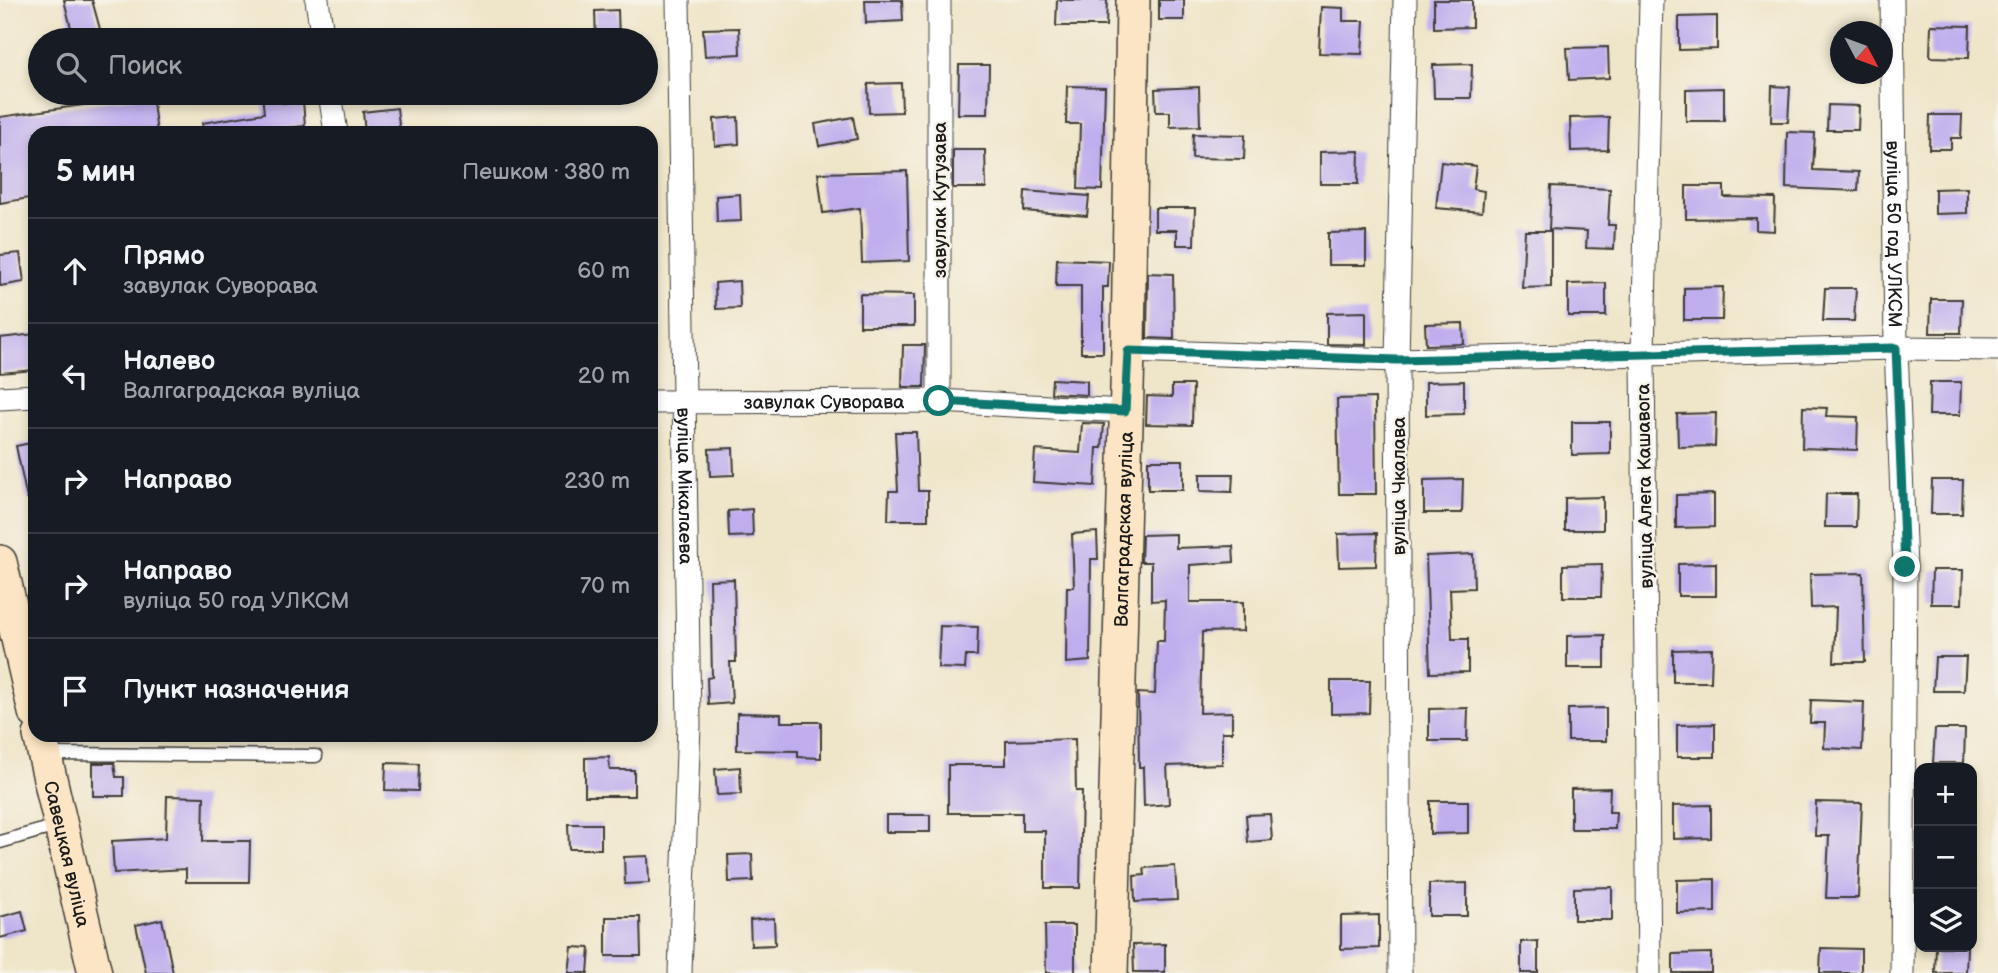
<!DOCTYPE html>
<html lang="ru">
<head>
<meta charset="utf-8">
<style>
  :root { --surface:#171b24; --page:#20242c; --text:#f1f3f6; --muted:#9ea1a6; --line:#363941 }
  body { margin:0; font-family:"Balsamiq Sans",sans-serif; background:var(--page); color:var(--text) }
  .controls { position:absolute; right:21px; bottom:21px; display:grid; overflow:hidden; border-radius:14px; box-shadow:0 4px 10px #0003 }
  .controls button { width:63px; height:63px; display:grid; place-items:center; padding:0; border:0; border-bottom:2px solid var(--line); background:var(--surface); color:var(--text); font:35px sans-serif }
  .compass { position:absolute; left:1830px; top:21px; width:63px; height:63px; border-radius:50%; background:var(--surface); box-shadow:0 4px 10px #0003; rotate:131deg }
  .stop { position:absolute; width:21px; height:21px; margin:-16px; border:5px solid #0f766e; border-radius:50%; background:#fff }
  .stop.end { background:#0f766e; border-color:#fff; box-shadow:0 2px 7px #0008 }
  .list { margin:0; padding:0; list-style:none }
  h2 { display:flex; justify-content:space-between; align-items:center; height:91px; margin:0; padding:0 28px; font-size:30px }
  h2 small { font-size:23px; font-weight:400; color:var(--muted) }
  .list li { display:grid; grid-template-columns:46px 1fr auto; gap:21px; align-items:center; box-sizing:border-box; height:105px; padding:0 28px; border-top:2px solid var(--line) }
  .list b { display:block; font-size:26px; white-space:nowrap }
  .list p { margin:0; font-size:23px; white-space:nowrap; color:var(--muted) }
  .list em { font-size:23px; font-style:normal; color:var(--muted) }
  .icon { flex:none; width:38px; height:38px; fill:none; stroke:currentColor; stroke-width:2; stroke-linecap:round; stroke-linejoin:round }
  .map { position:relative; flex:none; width:1998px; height:973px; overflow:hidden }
  .search { position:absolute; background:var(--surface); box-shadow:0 4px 10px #0003; left:28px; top:28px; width:630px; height:77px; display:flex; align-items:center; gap:18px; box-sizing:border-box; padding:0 24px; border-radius:38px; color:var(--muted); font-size:26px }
  .panel { position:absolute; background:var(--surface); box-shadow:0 4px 10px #0003; left:28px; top:126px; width:630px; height:616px; border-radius:21px }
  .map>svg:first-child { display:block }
  .building { fill:#bfadee }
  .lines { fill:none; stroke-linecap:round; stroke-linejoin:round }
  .lane-casing { stroke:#3c3a36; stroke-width:15 }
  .street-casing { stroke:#3c3a36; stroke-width:25 }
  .secondary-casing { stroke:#3c3a36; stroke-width:36 }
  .lane { stroke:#fff; stroke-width:12 }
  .street { stroke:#fff; stroke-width:23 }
  .secondary { stroke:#fce5c4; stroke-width:33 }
  .route { stroke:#0f766e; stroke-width:9 }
  .labels { text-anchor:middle; stroke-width:5; stroke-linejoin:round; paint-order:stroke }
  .street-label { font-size:19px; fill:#1c1c1c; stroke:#f7f3e8 }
</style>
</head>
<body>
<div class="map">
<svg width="1998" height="973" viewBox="0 0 1998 973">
  <rect width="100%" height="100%" fill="#f7f3e8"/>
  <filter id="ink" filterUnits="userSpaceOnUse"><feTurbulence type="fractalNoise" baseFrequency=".0143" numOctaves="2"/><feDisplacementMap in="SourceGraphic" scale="14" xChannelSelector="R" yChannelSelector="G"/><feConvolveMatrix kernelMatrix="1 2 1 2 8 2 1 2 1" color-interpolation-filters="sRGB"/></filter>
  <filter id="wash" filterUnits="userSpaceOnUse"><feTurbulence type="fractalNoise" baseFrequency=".00686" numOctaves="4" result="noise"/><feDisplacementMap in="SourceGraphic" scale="28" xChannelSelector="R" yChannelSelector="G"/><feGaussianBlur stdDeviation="1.57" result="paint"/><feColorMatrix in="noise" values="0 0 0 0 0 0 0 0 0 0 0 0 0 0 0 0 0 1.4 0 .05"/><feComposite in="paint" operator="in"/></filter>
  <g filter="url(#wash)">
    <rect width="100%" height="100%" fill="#efe5c9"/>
    <g id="blocks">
      <path class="building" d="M 64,0 L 92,0 L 103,40 L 74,40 Z
        M 865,0 L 902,0 L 903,21 L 866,23 Z
        M 1057,0 L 1107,0 L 1106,26 L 1056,26 Z
        M 1159,0 L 1184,0 L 1184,20 L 1159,20 Z
        M 1434,0 L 1472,0 L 1472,27 L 1434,28 Z
        M 1321,7 L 1343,8 L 1343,21 L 1364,21 L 1362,54 L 1319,53 Z
        M 618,10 L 619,40 L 596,40 L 595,11 Z
        M 1717,16 L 1717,49 L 1679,50 L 1679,17 Z
        M 1931,25 L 1970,26 L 1969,58 L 1930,57 Z
        M 739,28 L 740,54 L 705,56 L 703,29 Z
        M 1608,47 L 1609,78 L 1569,80 L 1567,48 Z
        M 1472,64 L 1471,98 L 1434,98 L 1433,65 Z
        M 959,65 L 989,65 L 988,114 L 958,114 Z
        M 901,83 L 902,112 L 869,113 L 868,84 Z
        M 1067,86 L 1105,87 L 1102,190 L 1078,189 L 1080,124 L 1066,124 Z
        M 1772,86 L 1790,87 L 1788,122 L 1771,122 Z
        M 1199,87 L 1200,126 L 1170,127 L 1170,112 L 1156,112 L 1155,89 Z
        M 1724,88 L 1724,121 L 1686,121 L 1686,89 Z
        M 281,93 L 282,103 L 303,101 L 305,126 L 242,133 L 204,133 L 202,123 L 264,113 L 262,94 Z
        M 152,95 L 157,133 L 35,133 L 35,197 L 0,203 L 0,117 Z
        M 1828,105 L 1859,106 L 1858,130 L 1827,130 Z
        M 397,108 L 400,133 L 365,133 L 363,112 Z
        M 1930,115 L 1962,115 L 1961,138 L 1951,138 L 1951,149 L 1929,149 Z
        M 738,117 L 739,144 L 715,146 L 714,119 Z
        M 853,117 L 857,139 L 819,146 L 815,124 Z
        M 1609,117 L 1608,150 L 1571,151 L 1570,118 Z
        M 1787,132 L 1815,133 L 1813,170 L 1859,172 L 1858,191 L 1786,188 Z
        M 1193,134 L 1245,135 L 1244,159 L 1192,158 Z
        M 953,150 L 985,150 L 986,188 L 953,188 Z
        M 1359,151 L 1358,184 L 1320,184 L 1320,152 Z
        M 1441,162 L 1476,166 L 1473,189 L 1484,191 L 1482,212 L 1436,208 Z
        M 907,171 L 909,261 L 862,263 L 860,208 L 823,213 L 818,173 Z
        M 1551,186 L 1610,189 L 1608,225 L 1615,225 L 1614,249 L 1586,248 L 1587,231 L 1549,229 Z
        M 1686,186 L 1724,186 L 1724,197 L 1775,198 L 1774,231 L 1756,230 L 1756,218 L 1686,219 Z
        M 1967,188 L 1967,213 L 1935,214 L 1935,189 Z
        M 1025,191 L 1089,196 L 1087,216 L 1024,211 Z
        M 740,194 L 741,221 L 717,222 L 716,196 Z
        M 1155,208 L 1195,208 L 1194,245 L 1177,245 L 1177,230 L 1155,230 Z
        M 1525,231 L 1551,231 L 1551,287 L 1522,288 Z
        M 1366,232 L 1366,265 L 1328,265 L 1328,233 Z
        M 20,253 L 24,282 L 0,286 L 0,255 Z
        M 1057,259 L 1109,261 L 1108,287 L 1103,287 L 1103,353 L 1081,353 L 1081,286 L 1056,286 Z
        M 1148,273 L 1173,274 L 1174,339 L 1147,338 Z
        M 739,281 L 740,308 L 716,309 L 715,283 Z
        M 1606,283 L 1606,316 L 1568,316 L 1568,284 Z
        M 1723,287 L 1722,320 L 1684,320 L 1684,288 Z
        M 1825,288 L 1856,288 L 1854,321 L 1823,321 Z
        M 860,294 L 914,295 L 914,326 L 860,326 Z
        M 1931,299 L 1962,299 L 1961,333 L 1930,333 Z
        M 1366,312 L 1366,345 L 1327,344 L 1327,313 Z
        M 1463,323 L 1464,344 L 1426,345 L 1425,324 Z
        M 35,334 L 35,370 L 0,373 L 0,338 Z
        M 903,345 L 925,345 L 924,387 L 902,387 Z
        M 1052,379 L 1087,381 L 1087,395 L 1051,393 Z
        M 1464,381 L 1464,414 L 1426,415 L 1426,382 Z
        M 1930,382 L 1961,382 L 1960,415 L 1929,415 Z
        M 1172,385 L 1193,385 L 1192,425 L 1146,424 L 1147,396 L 1172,397 Z
        M 1375,398 L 1376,494 L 1339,494 L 1337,399 Z
        M 1803,407 L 1827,408 L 1826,416 L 1858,417 L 1857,450 L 1802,448 Z
        M 1716,413 L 1715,446 L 1678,447 L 1677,414 Z
        M 1572,422 L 1610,422 L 1610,454 L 1572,455 Z
        M 1082,423 L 1104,424 L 1102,448 L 1097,448 L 1095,486 L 1033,482 L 1035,450 L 1080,453 Z
        M 895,432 L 916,432 L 918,491 L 928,491 L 928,520 L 888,520 L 889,491 L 898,491 Z
        M 35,442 L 35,498 L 27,499 L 16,446 Z
        M 733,448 L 734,475 L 710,476 L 709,449 Z
        M 1148,460 L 1183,460 L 1183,490 L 1148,490 Z
        M 1200,474 L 1233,474 L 1232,492 L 1200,491 Z
        M 1463,479 L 1462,513 L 1424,513 L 1424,480 Z
        M 1932,480 L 1963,480 L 1962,514 L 1931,514 Z
        M 1714,494 L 1714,527 L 1676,528 L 1676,495 Z
        M 1826,494 L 1857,494 L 1856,527 L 1825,527 Z
        M 1603,497 L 1603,530 L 1565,530 L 1565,498 Z
        M 752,509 L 753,536 L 729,537 L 728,511 Z
        M 1097,532 L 1098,559 L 1091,559 L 1090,661 L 1066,663 L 1067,587 L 1074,587 L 1072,534 Z
        M 1377,533 L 1376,566 L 1339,567 L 1338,534 Z
        M 1176,534 L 1176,548 L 1233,546 L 1234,562 L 1190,565 L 1190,602 L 1243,602 L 1243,631 L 1202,632 L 1200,713 L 1232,712 L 1232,732 L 1222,732 L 1222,764 L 1167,766 L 1169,804 L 1144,806 L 1143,767 L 1139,767 L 1138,693 L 1155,694 L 1157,641 L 1164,641 L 1165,600 L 1151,601 L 1151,562 L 1141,562 L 1142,535 Z
        M 1473,554 L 1474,588 L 1450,589 L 1452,639 L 1468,639 L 1468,672 L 1430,673 L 1426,556 Z
        M 1716,563 L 1716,596 L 1678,596 L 1678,564 Z
        M 1602,564 L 1601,597 L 1563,597 L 1563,565 Z
        M 1932,570 L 1963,570 L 1962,604 L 1931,604 Z
        M 1863,573 L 1865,662 L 1834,662 L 1836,607 L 1811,608 L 1810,574 Z
        M 734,579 L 736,662 L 730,662 L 732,703 L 708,705 L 707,678 L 712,677 L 710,580 Z
        M 940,626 L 978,627 L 977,656 L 966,656 L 965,669 L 938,668 Z
        M 1605,635 L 1605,668 L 1567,668 L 1567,636 Z
        M 1712,649 L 1711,682 L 1673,682 L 1673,650 Z
        M 1935,657 L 1966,657 L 1964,691 L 1933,691 Z
        M 1331,681 L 1370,681 L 1369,713 L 1331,714 Z
        M 1811,700 L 1864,702 L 1862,750 L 1824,748 L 1825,723 L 1810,723 Z
        M 1468,708 L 1467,741 L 1429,741 L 1429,709 Z
        M 1606,708 L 1606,741 L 1568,741 L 1568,709 Z
        M 737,713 L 781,714 L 781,722 L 821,722 L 821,758 L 798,757 L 798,751 L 737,750 Z
        M 1715,724 L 1715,757 L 1677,757 L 1677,725 Z
        M 1935,729 L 1965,729 L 1964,763 L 1933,763 Z
        M 1075,739 L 1076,791 L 1082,791 L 1080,888 L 1045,888 L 1045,831 L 1022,831 L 1022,813 L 948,813 L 948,765 L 1006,765 L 1006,741 Z
        M 609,757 L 610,770 L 634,770 L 634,796 L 585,796 L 585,758 Z
        M 93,763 L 114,763 L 116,777 L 124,777 L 124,796 L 93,796 Z
        M 386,763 L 419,764 L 418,791 L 385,790 Z
        M 740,767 L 741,794 L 717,795 L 715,769 Z
        M 1610,788 L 1609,812 L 1616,812 L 1615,829 L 1571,829 L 1571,789 Z
        M 167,796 L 204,797 L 203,841 L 250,841 L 249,882 L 186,882 L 186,869 L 114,873 L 112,841 L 166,838 Z
        M 1430,801 L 1468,801 L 1468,833 L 1430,834 Z
        M 1816,802 L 1862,803 L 1858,898 L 1826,898 L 1829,836 L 1815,836 Z
        M 1711,805 L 1711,838 L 1673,839 L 1673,806 Z
        M 1270,814 L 1272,840 L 1248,842 L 1246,815 Z
        M 886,815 L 930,815 L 930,832 L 886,832 Z
        M 568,824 L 601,824 L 601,849 L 569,849 Z
        M 752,854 L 753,881 L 729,882 L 728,855 Z
        M 648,856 L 649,883 L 625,884 L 624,857 Z
        M 1175,866 L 1177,900 L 1135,902 L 1134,876 L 1145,875 L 1144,868 Z
        M 1715,879 L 1715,912 L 1677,913 L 1677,880 Z
        M 1467,883 L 1467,916 L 1429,916 L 1429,884 Z
        M 1612,887 L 1612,920 L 1574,920 L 1574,888 Z
        M 22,911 L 27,931 L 0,938 L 0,917 Z
        M 1379,915 L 1379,948 L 1341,949 L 1341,916 Z
        M 606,917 L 640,917 L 641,956 L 606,956 Z
        M 774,918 L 775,945 L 751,946 L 750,920 Z
        M 162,919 L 173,973 L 146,973 L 136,925 Z
        M 1045,925 L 1075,925 L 1075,973 L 1046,973 Z
        M 1538,941 L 1538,973 L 1521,973 L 1521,942 Z
        M 1165,944 L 1165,972 L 1134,972 L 1133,945 Z
        M 572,947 L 590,948 L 588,973 L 569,973 Z
        M 1936,947 L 1967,947 L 1966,973 L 1935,973 Z
        M 1821,948 L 1861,949 L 1861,973 L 1820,973 Z
        M 1711,953 L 1711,973 L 1673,973 L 1673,954 Z"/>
    </g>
  </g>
  <g filter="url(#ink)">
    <use href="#blocks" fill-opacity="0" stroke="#3c3a36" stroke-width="2"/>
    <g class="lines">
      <g class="lane-casing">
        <path id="lane" d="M 45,754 L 316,756
          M 0,842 L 60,825"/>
      </g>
      <g class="street-casing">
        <g id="street">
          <path d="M 317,0 L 323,40"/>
          <path id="s1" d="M 678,0 L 689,724 L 680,973"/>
          <path id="s2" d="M 1892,0 L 1896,348 L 1905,567 L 1902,973"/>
          <path d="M 330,93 L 336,133"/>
          <path d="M 1128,351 L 1397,360 L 1896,348 L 1998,349"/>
          <path d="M 0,398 L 35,396"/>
          <path d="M 939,401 L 939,0"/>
          <path id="s3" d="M 651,402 L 939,401 L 1125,411"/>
          <path d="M 1400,973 L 1397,360 L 1405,0"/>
          <path d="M 1649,973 L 1643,354 L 1651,0"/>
        </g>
      </g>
      <g class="secondary-casing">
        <g id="secondary">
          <path d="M 0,562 L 35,712"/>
          <path id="s4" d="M 40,735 L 95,973"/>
          <path id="s5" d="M 1111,973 L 1128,351 L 1133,0"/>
        </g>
      </g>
      <use href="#lane" class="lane"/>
      <use href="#street" class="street"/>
      <use href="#secondary" class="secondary"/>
    </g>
  </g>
  <g class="lines" filter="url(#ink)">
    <path class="route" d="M 939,401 L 1125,411 L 1128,351 L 1397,360 L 1896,348 L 1905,567"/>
  </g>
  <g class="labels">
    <g class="street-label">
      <text transform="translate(939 200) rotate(-90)" y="7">завулак Кутузава</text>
      <text dy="7" stroke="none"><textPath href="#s2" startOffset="234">вуліца 50 год УЛКСМ</textPath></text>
      <text dy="7" stroke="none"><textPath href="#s3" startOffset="173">завулак Суворава</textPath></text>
      <text transform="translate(1398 486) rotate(-90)" y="7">вуліца Чкалава</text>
      <text transform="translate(1644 486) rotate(-91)" y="7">вуліца Алега Кашавога</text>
      <text dy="7" stroke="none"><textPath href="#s1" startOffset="486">вуліца Мікалаева</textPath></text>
      <text dy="7" stroke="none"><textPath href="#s5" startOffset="444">Валгаградская вуліца</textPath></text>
      <text dy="7" stroke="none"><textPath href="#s4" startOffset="122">Савецкая вуліца</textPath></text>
    </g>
  </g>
</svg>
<div class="controls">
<button>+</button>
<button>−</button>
<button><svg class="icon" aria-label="layers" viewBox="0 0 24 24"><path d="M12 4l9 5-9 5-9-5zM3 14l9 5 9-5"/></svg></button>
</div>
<svg class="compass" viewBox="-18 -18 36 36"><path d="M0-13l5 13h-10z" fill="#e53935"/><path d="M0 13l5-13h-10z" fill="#9ea1a6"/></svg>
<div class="stop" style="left:939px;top:401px"></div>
<div class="stop end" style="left:1905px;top:567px"></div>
<div class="search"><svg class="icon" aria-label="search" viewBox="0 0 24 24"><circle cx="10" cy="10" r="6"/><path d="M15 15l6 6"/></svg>Поиск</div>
<section class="panel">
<h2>5 мин<small>Пешком · 380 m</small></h2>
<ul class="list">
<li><svg class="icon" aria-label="ahead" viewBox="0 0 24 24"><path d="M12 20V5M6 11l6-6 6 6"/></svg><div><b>Прямо</b><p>завулак Суворава</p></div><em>60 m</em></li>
<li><svg class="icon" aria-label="left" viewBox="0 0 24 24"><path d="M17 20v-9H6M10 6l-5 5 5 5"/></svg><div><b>Налево</b><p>Валгаградская вуліца</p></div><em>20 m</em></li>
<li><svg class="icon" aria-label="right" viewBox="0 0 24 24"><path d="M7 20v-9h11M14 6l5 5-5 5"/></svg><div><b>Направо</b></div><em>230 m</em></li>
<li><svg class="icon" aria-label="right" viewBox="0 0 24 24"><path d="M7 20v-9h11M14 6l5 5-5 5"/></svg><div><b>Направо</b><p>вуліца 50 год УЛКСМ</p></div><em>70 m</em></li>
<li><svg class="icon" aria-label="arrive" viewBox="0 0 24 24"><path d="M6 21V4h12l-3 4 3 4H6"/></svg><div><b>Пункт назначения</b></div></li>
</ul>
</section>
</div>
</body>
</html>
